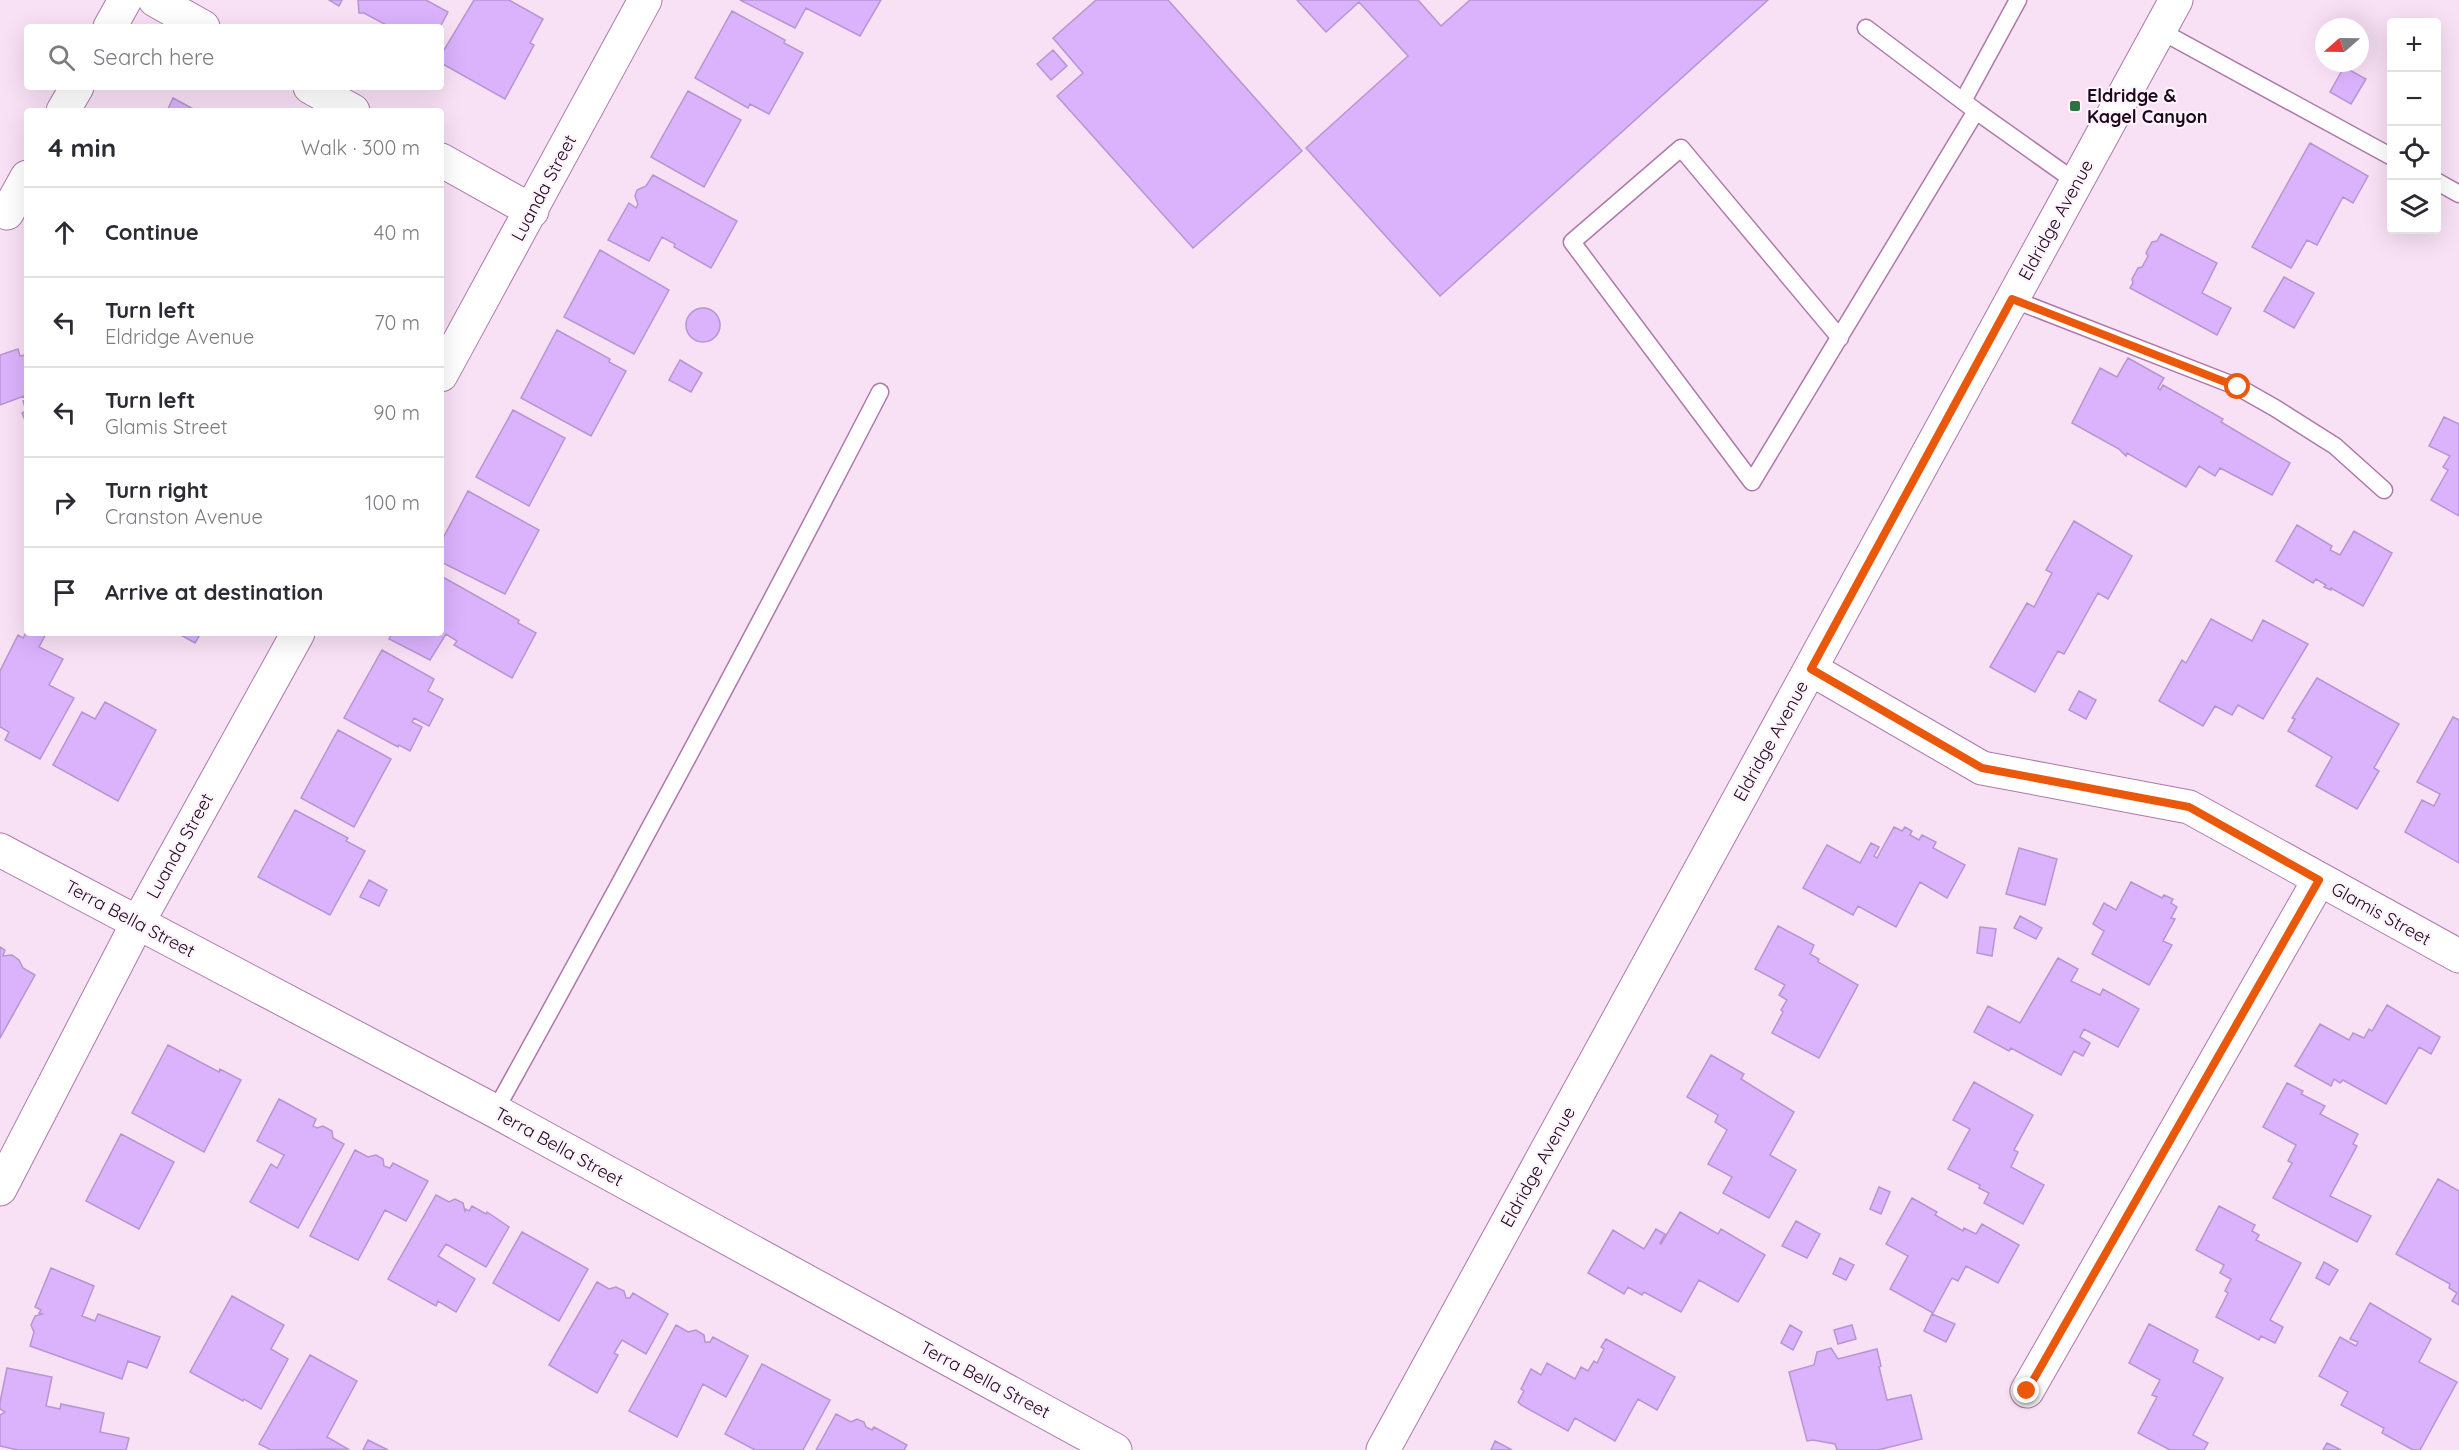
<!DOCTYPE html>
<html lang="en">
<head>
<meta charset="utf-8">
<style>
  :root { --surface:#fff; --page:#f2f2f3; --text:#2b2b33; --muted:#7c7c81; --line:#e1e1e2 }
  body { margin:0; font-family:Quicksand,sans-serif; background:var(--page); color:var(--text) }
  .controls { position:absolute; right:18px; top:18px; display:grid; overflow:hidden; border-radius:6px; box-shadow:0 6px 24px #0002 }
  .controls button { width:54px; height:54px; display:grid; place-items:center; padding:0; border:0; border-bottom:2px solid var(--line); background:var(--surface); color:var(--text); font:30px sans-serif }
  .compass { position:absolute; left:2315px; top:18px; width:54px; height:54px; border-radius:50%; background:var(--surface); box-shadow:0 6px 24px #0002; rotate:250deg }
  .stop { position:absolute; width:18px; height:18px; margin:-14px; border:4px solid #ea580c; border-radius:50%; background:#fff }
  .stop.end { background:#ea580c; border-color:#fff; box-shadow:0 2px 6px #0008 }
  .list { margin:0; padding:0; list-style:none }
  h2 { display:flex; justify-content:space-between; align-items:center; height:78px; margin:0; padding:0 24px; font-size:26px }
  h2 small { font-size:20px; font-weight:400; color:var(--muted) }
  .list li { display:grid; grid-template-columns:39px 1fr auto; gap:18px; align-items:center; box-sizing:border-box; height:90px; padding:0 24px; border-top:2px solid var(--line) }
  .list b { display:block; font-size:22px; white-space:nowrap }
  .list p { margin:0; font-size:20px; white-space:nowrap; color:var(--muted) }
  .list em { font-size:20px; font-style:normal; color:var(--muted) }
  .icon { flex:none; width:33px; height:33px; fill:none; stroke:currentColor; stroke-width:2; stroke-linecap:round; stroke-linejoin:round }
  .map { position:relative; flex:none; width:2459px; height:1450px; overflow:hidden }
  .search { position:absolute; background:var(--surface); box-shadow:0 6px 24px #0002; left:24px; top:24px; width:420px; height:66px; display:flex; align-items:center; gap:15px; box-sizing:border-box; padding:0 21px; border-radius:6px; color:var(--muted); font-size:22px }
  .panel { position:absolute; background:var(--surface); box-shadow:0 6px 24px #0002; left:24px; top:108px; width:420px; height:528px; border-radius:6px }
  .map>svg:first-child { display:block }
  .building { fill:#dbb2fc; stroke:#b795d3; stroke-width:1.5 }
  .lines { fill:none; stroke-linecap:round; stroke-linejoin:round }
  .lane-casing { stroke:#ae78aa; stroke-width:19 }
  .street-casing { stroke:#ae78aa; stroke-width:35 }
  .secondary-casing { stroke:#ae78aa; stroke-width:35 }
  .lane { stroke:#fff; stroke-width:16 }
  .street { stroke:#fff; stroke-width:33 }
  .secondary { stroke:#fff; stroke-width:33 }
  .route { stroke:#ea580c; stroke-width:8 }
  .poi-dot { fill:#2d733f; stroke:#fef2fc; stroke-width:2 }
  .labels { text-anchor:middle; stroke-width:4.5; stroke-linejoin:round; paint-order:stroke }
  .poi-label { font-size:18px; font-weight:bold; fill:#1b081a; stroke:#fef2fc; text-anchor:start }
  .street-label { font-size:18px; fill:#1b081a; stroke:#fef2fc }
</style>
</head>
<body>
<div class="map">
<svg width="2459" height="1450" viewBox="0 0 2459 1450">
  <rect width="100%" height="100%" fill="#f8e0f5"/>
  <path class="building" d="M 329,0 L 342,0 L 339,6 Z
    M 358,0 L 426,0 L 448,12 L 440,27 L 390,27 L 364,13 L 359,13 Z
    M 474,0 L 509,0 L 543,19 L 530,43 L 534,45 L 505,99 L 441,63 L 441,55 Z
    M 740,0 L 881,0 L 860,36 L 806,8 L 795,28 Z
    M 1096,0 L 1168,0 L 1302,151 L 1193,248 L 1057,96 L 1083,73 L 1053,38 Z
    M 1297,0 L 1418,0 L 1441,26 L 1470,0 L 1768,0 L 1440,296 L 1306,148 L 1408,56 L 1359,2 L 1326,32 Z
    M 732,11 L 785,40 L 784,43 L 803,53 L 769,114 L 750,104 L 748,108 L 695,78 Z
    M 1053,50 L 1067,66 L 1051,80 L 1037,64 Z
    M 2344,67 L 2366,79 L 2351,104 L 2330,92 Z
    M 688,91 L 741,120 L 704,187 L 651,157 Z
    M 173,98 L 197,111 L 167,111 Z
    M 2310,143 L 2368,176 L 2353,203 L 2343,197 L 2317,245 L 2307,240 L 2291,268 L 2252,247 Z
    M 653,175 L 737,221 L 711,268 L 674,247 L 675,244 L 662,237 L 649,261 L 608,240 L 629,203 L 636,208 L 638,204 L 635,196 L 637,190 L 646,186 Z
    M 2161,234 L 2217,263 L 2202,293 L 2231,308 L 2217,335 L 2130,288 L 2133,283 L 2132,279 L 2138,268 L 2142,267 L 2148,256 L 2146,253 L 2152,242 L 2157,241 Z
    M 600,250 L 669,290 L 634,354 L 564,317 Z
    M 2284,277 L 2314,293 L 2294,328 L 2264,311 Z
    M686 325a17 17 0 1 1 34 0a17 17 0 1 1-34 0Z
    M 557,330 L 610,359 L 609,362 L 626,371 L 591,436 L 521,398 Z
    M 27,347 L 27,425 L 22,413 L 26,411 L 23,401 L 25,400 L 24,396 L 0,405 L 0,355 L 18,349 L 20,356 L 25,355 Z
    M 2128,358 L 2164,378 L 2158,388 L 2160,390 L 2163,385 L 2223,419 L 2221,422 L 2290,463 L 2272,495 L 2220,468 L 2215,476 L 2199,466 L 2186,487 L 2127,453 L 2126,456 L 2119,449 L 2072,423 L 2100,368 L 2117,377 Z
    M 680,360 L 702,373 L 691,392 L 669,380 Z
    M 513,410 L 565,438 L 529,506 L 476,477 Z
    M 2444,417 L 2459,424 L 2459,516 L 2431,500 L 2448,470 L 2443,467 L 2450,456 L 2429,446 Z
    M 468,491 L 539,530 L 505,594 L 441,562 L 441,542 Z
    M 2074,521 L 2132,556 L 2108,599 L 2098,593 L 2064,654 L 2058,651 L 2035,692 L 1990,667 L 2027,603 L 2034,607 L 2052,573 L 2046,570 Z
    M 2297,525 L 2332,546 L 2330,550 L 2340,555 L 2354,531 L 2392,553 L 2363,606 L 2331,588 L 2331,590 L 2324,587 L 2326,585 L 2316,579 L 2313,583 L 2276,561 Z
    M 441,576 L 519,620 L 518,623 L 536,633 L 512,678 L 454,645 L 457,641 L 446,634 L 430,660 L 389,639 L 392,633 L 441,633 Z
    M 2211,619 L 2252,641 L 2263,620 L 2308,644 L 2263,719 L 2238,705 L 2232,715 L 2215,706 L 2203,726 L 2159,701 L 2182,660 L 2186,663 Z
    M 27,631 L 27,633 L 46,634 L 39,647 L 63,659 L 49,685 L 74,698 L 40,759 L 5,740 L 9,732 L 0,727 L 0,671 L 18,635 L 23,638 Z
    M 177,633 L 201,633 L 195,643 Z
    M 382,650 L 434,679 L 428,691 L 443,699 L 429,726 L 414,718 L 412,722 L 422,727 L 410,751 L 399,745 L 398,747 L 344,718 Z
    M 2317,678 L 2399,724 L 2374,768 L 2379,771 L 2357,809 L 2316,786 L 2332,757 L 2288,731 L 2295,719 L 2292,718 Z
    M 2079,691 L 2096,700 L 2086,719 L 2069,710 Z
    M 105,702 L 156,730 L 118,801 L 53,765 L 82,712 L 95,719 Z
    M 2453,717 L 2459,720 L 2459,863 L 2405,832 L 2422,800 L 2434,806 L 2440,794 L 2417,782 Z
    M 338,730 L 391,759 L 354,827 L 301,798 Z
    M 295,810 L 348,838 L 346,841 L 365,851 L 330,915 L 258,877 Z
    M 1894,827 L 1902,831 L 1905,827 L 1912,831 L 1910,835 L 1919,840 L 1922,835 L 1936,842 L 1933,848 L 1965,865 L 1947,898 L 1920,882 L 1896,927 L 1858,906 L 1853,915 L 1803,888 L 1827,845 L 1860,863 L 1871,843 L 1879,847 L 1874,856 L 1877,858 Z
    M 2019,848 L 2057,859 L 2045,905 L 2006,894 Z
    M 369,880 L 387,890 L 379,906 L 360,897 Z
    M 2131,882 L 2162,898 L 2164,895 L 2173,899 L 2171,903 L 2177,907 L 2171,918 L 2175,919 L 2163,941 L 2172,945 L 2149,985 L 2092,954 L 2104,931 L 2093,924 L 2104,903 L 2116,910 Z
    M 2020,916 L 2042,928 L 2036,939 L 2014,928 Z
    M 1778,926 L 1814,945 L 1810,954 L 1819,959 L 1818,962 L 1858,985 L 1819,1058 L 1772,1033 L 1783,1012 L 1781,1010 L 1787,1000 L 1779,995 L 1785,985 L 1755,969 Z
    M 1980,927 L 1996,929 L 1992,956 L 1977,953 Z
    M 0,947 L 5,950 L 3,956 L 12,955 L 19,960 L 23,968 L 35,975 L 0,1038 Z
    M 2058,958 L 2078,969 L 2071,981 L 2100,995 L 2103,989 L 2139,1009 L 2118,1047 L 2084,1029 L 2080,1037 L 2090,1043 L 2083,1056 L 2074,1051 L 2061,1075 L 2011,1048 L 2009,1051 L 1974,1032 L 1988,1006 L 2020,1023 Z
    M 2387,1005 L 2440,1037 L 2431,1054 L 2419,1047 L 2386,1104 L 2343,1080 L 2340,1083 L 2334,1079 L 2331,1086 L 2295,1066 L 2320,1024 L 2349,1040 L 2353,1033 L 2364,1038 L 2369,1029 L 2372,1031 Z
    M 168,1045 L 219,1072 L 220,1069 L 241,1080 L 204,1152 L 132,1113 Z
    M 1711,1055 L 1744,1074 L 1741,1079 L 1794,1112 L 1770,1155 L 1796,1170 L 1769,1218 L 1723,1193 L 1732,1177 L 1708,1164 L 1727,1130 L 1715,1122 L 1718,1115 L 1687,1097 Z
    M 1974,1082 L 2033,1115 L 2014,1150 L 2018,1152 L 2011,1167 L 2044,1185 L 2023,1224 L 1984,1203 L 1989,1193 L 1979,1188 L 1980,1185 L 1948,1169 L 1970,1129 L 1953,1120 Z
    M 2287,1083 L 2303,1091 L 2301,1094 L 2325,1106 L 2320,1114 L 2358,1134 L 2353,1144 L 2357,1146 L 2330,1196 L 2371,1216 L 2357,1242 L 2273,1198 L 2292,1163 L 2288,1161 L 2296,1145 L 2263,1127 Z
    M 279,1099 L 316,1119 L 313,1126 L 317,1128 L 323,1126 L 332,1131 L 333,1138 L 344,1144 L 298,1228 L 250,1202 L 271,1164 L 277,1168 L 284,1155 L 257,1141 Z
    M 121,1134 L 174,1162 L 139,1229 L 86,1201 Z
    M 355,1150 L 368,1157 L 376,1155 L 383,1159 L 384,1166 L 390,1168 L 393,1163 L 428,1181 L 406,1221 L 385,1210 L 358,1260 L 310,1236 Z
    M 2438,1179 L 2459,1191 L 2459,1305 L 2452,1301 L 2457,1293 L 2449,1288 L 2450,1284 L 2396,1254 Z
    M 1879,1187 L 1890,1192 L 1881,1214 L 1870,1209 Z
    M 436,1195 L 449,1202 L 455,1199 L 463,1203 L 465,1211 L 466,1209 L 469,1211 L 472,1206 L 486,1214 L 487,1212 L 509,1227 L 486,1267 L 446,1244 L 438,1256 L 475,1279 L 456,1312 L 438,1301 L 436,1306 L 388,1279 Z
    M 1912,1198 L 1937,1212 L 1935,1215 L 1963,1231 L 1964,1228 L 1976,1234 L 1982,1224 L 2019,1245 L 1998,1283 L 1966,1266 L 1958,1281 L 1952,1278 L 1933,1313 L 1890,1289 L 1908,1256 L 1886,1244 Z
    M 2219,1206 L 2255,1225 L 2252,1231 L 2259,1235 L 2256,1240 L 2301,1263 L 2270,1320 L 2283,1327 L 2275,1343 L 2261,1336 L 2259,1340 L 2216,1317 L 2228,1293 L 2225,1291 L 2231,1279 L 2220,1273 L 2224,1265 L 2196,1250 Z
    M 1680,1212 L 1718,1234 L 1721,1229 L 1765,1255 L 1738,1302 L 1699,1280 L 1681,1312 L 1644,1292 L 1642,1295 L 1628,1287 L 1624,1294 L 1588,1273 L 1613,1230 L 1644,1249 L 1656,1229 L 1665,1234 L 1660,1243 L 1661,1244 Z
    M 1796,1221 L 1820,1234 L 1807,1258 L 1782,1246 Z
    M 522,1232 L 588,1269 L 559,1321 L 493,1283 Z
    M 1840,1258 L 1854,1265 L 1846,1280 L 1833,1274 Z
    M 2324,1262 L 2338,1270 L 2329,1285 L 2316,1278 Z
    M 51,1268 L 94,1286 L 82,1316 L 95,1321 L 98,1314 L 160,1337 L 147,1368 L 128,1361 L 122,1379 L 30,1346 L 34,1332 L 31,1325 L 35,1316 L 42,1314 L 39,1313 L 41,1310 L 35,1307 Z
    M 597,1282 L 609,1289 L 616,1287 L 624,1291 L 626,1298 L 630,1298 L 633,1293 L 668,1314 L 646,1354 L 622,1340 L 614,1353 L 618,1355 L 597,1393 L 549,1365 Z
    M 232,1296 L 284,1325 L 271,1349 L 288,1359 L 261,1409 L 244,1399 L 243,1401 L 190,1372 Z
    M 2370,1303 L 2431,1339 L 2419,1362 L 2457,1382 L 2420,1450 L 2413,1450 L 2382,1433 L 2384,1428 L 2341,1405 L 2348,1392 L 2319,1376 L 2340,1337 L 2356,1346 L 2358,1342 L 2350,1339 Z
    M 1932,1314 L 1955,1324 L 1946,1342 L 1924,1331 Z
    M 2149,1324 L 2198,1350 L 2193,1362 L 2223,1378 L 2193,1435 L 2208,1443 L 2204,1450 L 2170,1450 L 2138,1433 L 2157,1397 L 2152,1395 L 2160,1380 L 2129,1363 Z
    M 676,1325 L 688,1332 L 696,1330 L 704,1335 L 705,1342 L 710,1342 L 713,1337 L 748,1356 L 726,1397 L 703,1384 L 677,1437 L 629,1411 Z
    M 1790,1325 L 1802,1332 L 1793,1350 L 1781,1343 Z
    M 1852,1325 L 1856,1339 L 1838,1344 L 1834,1330 Z
    M 1606,1339 L 1675,1377 L 1657,1410 L 1638,1399 L 1615,1441 L 1575,1418 L 1568,1431 L 1521,1405 L 1518,1402 L 1524,1391 L 1521,1389 L 1531,1369 L 1541,1375 L 1547,1363 L 1575,1379 L 1581,1367 L 1588,1371 L 1594,1361 L 1597,1363 L 1604,1349 L 1601,1347 Z
    M 1831,1348 L 1838,1359 L 1877,1349 L 1881,1366 L 1879,1367 L 1887,1400 L 1911,1395 L 1922,1439 L 1878,1450 L 1837,1450 L 1835,1444 L 1813,1440 L 1807,1441 L 1789,1372 L 1814,1365 L 1817,1352 Z
    M 310,1355 L 357,1381 L 327,1437 L 348,1449 L 271,1450 L 259,1444 Z
    M 762,1364 L 830,1400 L 803,1450 L 755,1450 L 725,1434 Z
    M 7,1368 L 52,1377 L 46,1406 L 60,1409 L 61,1404 L 104,1413 L 100,1432 L 129,1438 L 126,1450 L 18,1450 L 0,1446 L 0,1415 L 5,1412 L 0,1409 L 0,1402 Z
    M 836,1414 L 851,1422 L 857,1419 L 864,1422 L 866,1427 L 872,1430 L 874,1427 L 907,1445 L 904,1450 L 816,1450 Z
    M 368,1440 L 388,1450 L 363,1450 Z
    M 1495,1441 L 1512,1450 L 1491,1450 Z
    M 2327,1443 L 2341,1450 L 2323,1450 Z"/>
  <g class="lines">
    <g class="lane-casing">
      <path id="lane" d="M 1866,28 L 1976,111 L 2076,182
        M 2159,30 L 2392,157
        M 1963,101 L 2018,0
        M 2436,181 L 2459,194
        M 2012,299 L 2238,387 L 2275,408 L 2335,446 L 2384,490
        M 1840,338 L 1681,148 L 1572,242 L 1752,482 L 1976,111
        M 495,1111 C 627,873 755,634 880,392"/>
    </g>
    <g class="street-casing">
      <path id="street" d="M 155,0 L 203,27
        M 110,27 L 125,0
        M 310,87 L 353,111
        M 63,111 L 77,87
        M 441,160 L 532,211
        M 7,213 L 27,177
        M 441,375 L 645,0
        M 1811,669 L 1982,768 L 2189,807 L 2459,956
        M 0,1189 L 137,924 L 298,633
        M 2027,1391 L 2319,880
        M 1383,1450 L 2176,0"/>
    </g>
    <g class="secondary-casing">
      <path id="secondary" d="M 0,850 L 495,1111 L 1115,1450"/>
    </g>
    <use href="#lane" class="lane"/>
    <use href="#street" class="street"/>
    <use href="#secondary" class="secondary"/>
  </g>
  <g class="lines">
    <path class="route" d="M 2027,1391 L 2319,880 L 2189,807 L 1982,768 L 1811,669 L 2012,299 L 2238,387"/>
  </g>
  <rect class="poi-dot" x="2069" y="100" width="12" height="12" rx="3"/>
  <g class="labels">
    <g class="poi-label">
      <text x="2087" y="102">Eldridge &amp;<tspan x="2087" dy="21">Kagel Canyon</tspan></text>
    </g>
    <g class="street-label">
      <text transform="translate(544 188) rotate(-62)" y="6">Luanda Street</text>
      <text transform="translate(2056 220) rotate(-61)" y="6">Eldridge Avenue</text>
      <text transform="translate(1771 741) rotate(-61)" y="6">Eldridge Avenue</text>
      <text transform="translate(180 846) rotate(-61)" y="6">Luanda Street</text>
      <text transform="translate(2381 914) rotate(29)" y="6">Glamis Street</text>
      <text transform="translate(130 919) rotate(28)" y="6">Terra Bella Street</text>
      <text transform="translate(559 1147) rotate(29)" y="6">Terra Bella Street</text>
      <text transform="translate(1538 1167) rotate(-61)" y="6">Eldridge Avenue</text>
      <text transform="translate(985 1380) rotate(28)" y="6">Terra Bella Street</text>
    </g>
  </g>
</svg>
<div class="controls">
<button>+</button>
<button>−</button>
<button><svg class="icon" aria-label="locate" viewBox="0 0 24 24"><circle cx="12" cy="12" r="6"/><path d="M12 2v4M12 18v4M2 12h4M18 12h4"/></svg></button>
<button><svg class="icon" aria-label="layers" viewBox="0 0 24 24"><path d="M12 4l9 5-9 5-9-5zM3 14l9 5 9-5"/></svg></button>
</div>
<svg class="compass" viewBox="-18 -18 36 36"><path d="M0-13l5 13h-10z" fill="#e53935"/><path d="M0 13l5-13h-10z" fill="#7c7c81"/></svg>
<div class="stop" style="left:2238px;top:387px"></div>
<div class="stop end" style="left:2027px;top:1391px"></div>
<div class="search"><svg class="icon" aria-label="search" viewBox="0 0 24 24"><circle cx="10" cy="10" r="6"/><path d="M15 15l6 6"/></svg>Search here</div>
<section class="panel">
<h2>4 min<small>Walk · 300 m</small></h2>
<ul class="list">
<li><svg class="icon" aria-label="ahead" viewBox="0 0 24 24"><path d="M12 20V5M6 11l6-6 6 6"/></svg><div><b>Continue</b></div><em>40 m</em></li>
<li><svg class="icon" aria-label="left" viewBox="0 0 24 24"><path d="M17 20v-9H6M10 6l-5 5 5 5"/></svg><div><b>Turn left</b><p>Eldridge Avenue</p></div><em>70 m</em></li>
<li><svg class="icon" aria-label="left" viewBox="0 0 24 24"><path d="M17 20v-9H6M10 6l-5 5 5 5"/></svg><div><b>Turn left</b><p>Glamis Street</p></div><em>90 m</em></li>
<li><svg class="icon" aria-label="right" viewBox="0 0 24 24"><path d="M7 20v-9h11M14 6l5 5-5 5"/></svg><div><b>Turn right</b><p>Cranston Avenue</p></div><em>100 m</em></li>
<li><svg class="icon" aria-label="arrive" viewBox="0 0 24 24"><path d="M6 21V4h12l-3 4 3 4H6"/></svg><div><b>Arrive at destination</b></div></li>
</ul>
</section>
</div>
</body>
</html>
